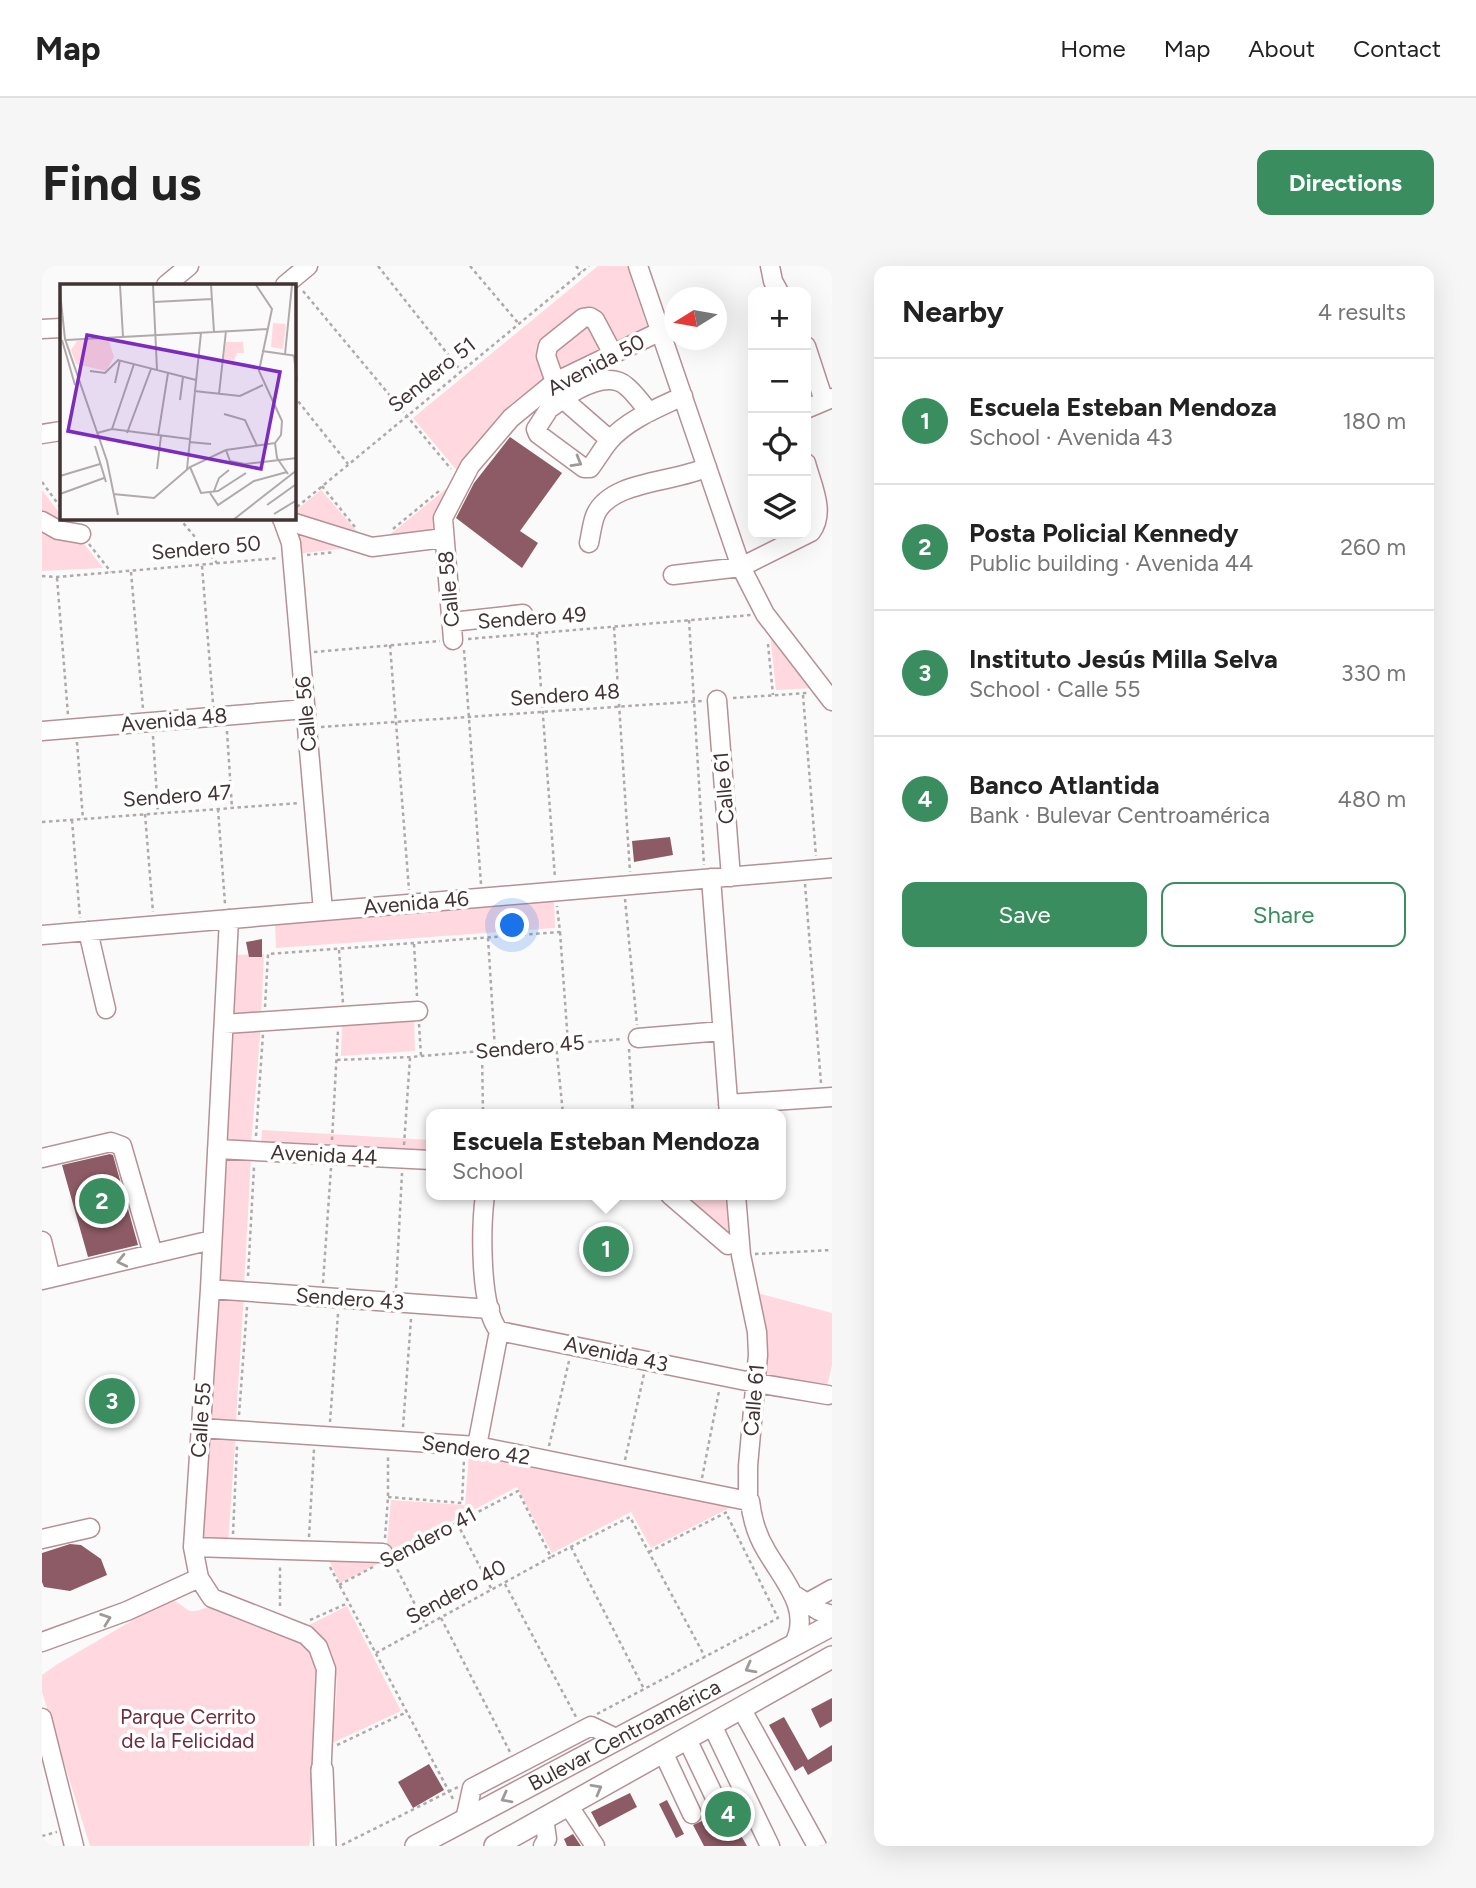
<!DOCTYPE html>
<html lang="en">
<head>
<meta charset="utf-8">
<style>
  :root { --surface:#fff; --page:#f6f6f6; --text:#222; --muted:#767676; --line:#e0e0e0; --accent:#398d5f }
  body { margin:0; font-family:Figtree,sans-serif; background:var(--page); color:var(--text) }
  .controls { position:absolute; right:21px; top:21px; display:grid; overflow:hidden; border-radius:14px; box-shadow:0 7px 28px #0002 }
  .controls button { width:63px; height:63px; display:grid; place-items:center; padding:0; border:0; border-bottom:2px solid var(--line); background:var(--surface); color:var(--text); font:35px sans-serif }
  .compass { position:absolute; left:622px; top:21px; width:63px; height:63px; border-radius:50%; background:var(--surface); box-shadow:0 7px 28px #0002; rotate:259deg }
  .you { position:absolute; left:471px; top:660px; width:24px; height:24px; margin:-18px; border:5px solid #fff; border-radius:50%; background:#1a73e8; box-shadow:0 0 0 10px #1a73e833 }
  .badge { display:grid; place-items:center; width:46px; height:46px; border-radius:50%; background:var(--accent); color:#fff; font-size:23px; font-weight:700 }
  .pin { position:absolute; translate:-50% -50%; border:4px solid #fff; box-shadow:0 2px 7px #0006 }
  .popup { position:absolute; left:384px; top:843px; width:360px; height:91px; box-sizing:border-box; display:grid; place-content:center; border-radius:14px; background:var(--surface); filter:drop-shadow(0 2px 5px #0005); font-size:23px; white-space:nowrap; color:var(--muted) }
  .popup b { font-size:26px; color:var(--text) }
  .popup::after { content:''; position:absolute; left:50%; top:100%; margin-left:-14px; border:14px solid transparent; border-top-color:var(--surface) }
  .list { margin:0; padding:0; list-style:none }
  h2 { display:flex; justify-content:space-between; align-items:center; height:91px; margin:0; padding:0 28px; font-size:30px }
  h2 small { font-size:23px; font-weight:400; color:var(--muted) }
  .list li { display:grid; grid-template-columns:46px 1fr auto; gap:21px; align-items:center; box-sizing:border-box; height:126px; padding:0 28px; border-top:2px solid var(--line) }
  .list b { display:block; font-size:26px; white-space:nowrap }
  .list p { margin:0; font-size:23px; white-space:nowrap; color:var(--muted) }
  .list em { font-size:23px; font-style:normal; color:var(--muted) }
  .actions { display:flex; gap:14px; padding:21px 28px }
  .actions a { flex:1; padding:16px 0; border:2px solid var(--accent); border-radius:14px; text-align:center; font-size:24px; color:var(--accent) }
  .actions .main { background:var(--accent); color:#fff }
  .icon { flex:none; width:38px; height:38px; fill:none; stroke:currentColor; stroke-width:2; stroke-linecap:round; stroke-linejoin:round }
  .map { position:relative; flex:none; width:790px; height:1580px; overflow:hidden; border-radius:14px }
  header { display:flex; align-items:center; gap:42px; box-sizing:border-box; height:98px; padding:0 35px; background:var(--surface); border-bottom:2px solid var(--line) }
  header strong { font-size:33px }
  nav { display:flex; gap:38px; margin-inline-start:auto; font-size:24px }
  .intro { display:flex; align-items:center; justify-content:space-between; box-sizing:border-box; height:168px; padding:0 42px }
  h1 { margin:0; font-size:49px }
  .button { padding:18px 32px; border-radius:14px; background:var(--accent); color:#fff; font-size:24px; font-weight:700 }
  main { display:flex; gap:42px; padding:0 42px }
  aside { flex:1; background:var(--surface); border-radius:14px; box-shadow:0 7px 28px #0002 }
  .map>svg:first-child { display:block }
  .green { fill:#ffd9df }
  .building { fill:#8d5b65 }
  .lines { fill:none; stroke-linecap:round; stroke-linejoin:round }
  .minor-casing { stroke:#b59197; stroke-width:21 }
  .major-casing { stroke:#b59197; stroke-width:24 }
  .path { stroke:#afa9aa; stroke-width:2.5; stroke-dasharray:3.5 3.5; stroke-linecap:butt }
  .minor { stroke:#fff; stroke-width:18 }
  .major { stroke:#fff; stroke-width:21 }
  .oneway { stroke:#a0999a }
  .labels { text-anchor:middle; stroke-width:7; stroke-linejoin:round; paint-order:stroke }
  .street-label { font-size:21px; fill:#423335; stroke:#fff }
  .park-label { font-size:21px; fill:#6f2c3d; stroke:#fff }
  .inset-road { fill:none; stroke:#b0aaab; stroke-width:2 }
  .view { fill:#7b2cbf; fill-opacity:0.15; stroke:#7b2cbf; stroke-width:3.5 }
  .inset-edge { fill:none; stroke:#423335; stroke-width:3.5 }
</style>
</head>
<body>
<header>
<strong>Map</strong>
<nav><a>Home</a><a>Map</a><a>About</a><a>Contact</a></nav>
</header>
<div class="intro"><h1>Find us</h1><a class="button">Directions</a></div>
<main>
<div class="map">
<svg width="790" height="1580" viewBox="0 0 790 1580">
  <rect width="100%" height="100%" fill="#fafafa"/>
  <path class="green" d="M 556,0 L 585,0 L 606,63 L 514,110 L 417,207 L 371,152 Z
    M 415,214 L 399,269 L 335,279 Z
    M 0,224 L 19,249 L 19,252 L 22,252 L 61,302 L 0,305 Z
    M 279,224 L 326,278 L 252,252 L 252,246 Z
    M 246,257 L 322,280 L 254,288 Z
    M 727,359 L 773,422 L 734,424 Z
    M 512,634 L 513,662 L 234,682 L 233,657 Z
    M 222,688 L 219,752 L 186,754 L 189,689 Z
    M 372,748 L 373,785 L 299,790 L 300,754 Z
    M 219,758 L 209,880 L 179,879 L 185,762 Z
    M 220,864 L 389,874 L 389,890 L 219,880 Z
    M 179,891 L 209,891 L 202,1021 L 174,1020 Z
    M 636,929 L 689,929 L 693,978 Z
    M 174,1027 L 202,1028 L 194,1154 L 164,1153 Z
    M 715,1027 L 790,1047 L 790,1099 L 784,1125 L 721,1113 Z
    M 163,1161 L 194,1163 L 186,1278 L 155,1275 Z
    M 428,1175 L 697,1237 L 609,1282 L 589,1246 L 510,1287 L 475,1221 L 350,1287 L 345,1278 L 349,1234 L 423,1239 Z
    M 283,1286 L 347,1292 L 298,1317 Z
    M 130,1333 C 151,1346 144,1349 169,1340 L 180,1346 L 257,1373 L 273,1388 L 278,1410 L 269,1572 L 267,1580 L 48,1580 L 0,1426 L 0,1409 L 14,1399 L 115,1340 Z
    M 305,1340 L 359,1445 L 288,1478 C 292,1447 302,1407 285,1378 C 280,1371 270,1366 263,1361 Z"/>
  <path class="building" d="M 468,171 L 520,207 L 478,265 L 496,277 L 480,302 L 414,252 L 432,217 Z
    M 628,571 L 631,589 L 592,596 L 590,575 Z
    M 220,673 L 220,691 L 207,691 L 204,676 Z
    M 68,888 L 71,889 L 96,979 L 46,991 L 20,899 Z
    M 28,1278 L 39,1279 L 59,1293 L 65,1309 L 28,1325 L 2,1321 L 0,1316 L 0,1287 Z
    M 790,1432 L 790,1455 L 778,1462 L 769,1443 Z
    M 742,1451 L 766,1494 L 790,1479 L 790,1495 L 766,1509 L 761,1500 L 753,1505 L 727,1459 Z
    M 387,1498 L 402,1524 L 371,1542 L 356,1516 Z
    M 588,1527 L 595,1541 L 557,1561 L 549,1546 Z
    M 625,1534 L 642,1568 L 634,1572 L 617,1538 Z
    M 693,1537 L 706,1561 L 697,1566 L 705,1580 L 662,1580 L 651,1559 L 680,1546 Z
    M 531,1568 L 539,1580 L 525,1580 L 522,1573 Z"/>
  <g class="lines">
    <g class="minor-casing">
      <path id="minor" d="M 596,0 L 699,301 L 723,348 L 790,435
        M 728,0 L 731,15 L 737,26
        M 124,19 L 147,0
        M 243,19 L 266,0
        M 0,63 L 19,62
        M 764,80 L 782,135
        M 513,116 L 504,90 L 506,80 L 541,52 L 548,51 L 553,54 L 571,88
        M 521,133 C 536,122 567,105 584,120 C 593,127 600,138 607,146
        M 764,143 L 790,132
        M 0,168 L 19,165
        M 568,174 L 521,133 L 507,143 L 494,163 L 496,168 L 542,202 L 548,202 C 555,193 561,182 568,174 C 587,153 616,142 641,130
        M 240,252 L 249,277 L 281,645
        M 240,253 L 330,281 L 402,272
        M 0,255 L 16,264 L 39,268
        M 547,277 C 549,268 550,258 553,250 C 567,214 633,217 665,201
        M 631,309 L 699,301 L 769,266 C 784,246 770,220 764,197
        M 410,356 L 481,348
        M 411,374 L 401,252 L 428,200 L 469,152 L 513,116 L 619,65
        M 675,434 L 689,611
        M 0,465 L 264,443
        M 669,612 L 687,848
        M 187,653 L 168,1023 L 151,1281 L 157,1312 L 170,1332 L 264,1369 L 276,1381 L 284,1403 L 279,1515
        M 46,665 L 64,743
        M 0,669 L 790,602
        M 182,758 L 376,745
        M 596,772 L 680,765
        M 686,838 L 790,831
        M 175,883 L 389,894
        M 0,892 L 69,876 L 80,880 L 111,988
        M 443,929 C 439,960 437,1041 457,1065 L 714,1117 L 786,1129
        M 628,929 L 686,979
        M 694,929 L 699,989 L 715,1066 L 716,1089 L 706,1200 L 706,1235 L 708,1235 C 710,1253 715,1270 725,1286 C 742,1315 771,1345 751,1379
        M 0,975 L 9,1012
        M 0,1014 L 170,974
        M 168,1023 L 448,1043
        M 158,1162 L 435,1180 L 706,1235
        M 435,1180 L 457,1065
        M 0,1273 L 48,1262
        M 151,1281 L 341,1287
        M 751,1328 L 777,1345 L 790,1349
        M 763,1338 L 790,1323
        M 0,1376 L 85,1345 L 157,1312
        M 699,1442 L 775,1580
        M 0,1452 L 32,1580
        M 670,1459 L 728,1580
        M 645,1473 L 675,1536
        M 621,1486 L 650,1548
        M 526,1539 L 553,1580
        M 423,1554 L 430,1522 L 549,1460 L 576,1473
        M 501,1580 L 505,1573 L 502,1552"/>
    </g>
    <g class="major-casing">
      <g id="major">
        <path d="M 280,1504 L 283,1580"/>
        <path id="s1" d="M 374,1580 L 790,1359"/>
        <path d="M 453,1580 L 790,1391"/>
      </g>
    </g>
    <path class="path" d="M 336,0 L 419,105
      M 428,0 L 477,58
      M 534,0 L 539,6
      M 261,25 L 409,203
      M 252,130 L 306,198
      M 0,216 L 19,242
      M 280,220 L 313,261
      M 255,241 L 547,0
      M 137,252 L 175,297
      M 351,263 L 397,225
      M 47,278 L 69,306
      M 265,289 L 293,286
      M 160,300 L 171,437
      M 89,306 L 101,443
      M 0,310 L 15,311 L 237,292
      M 15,312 L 26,449
      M 647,354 L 662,599
      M 572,361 L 588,606
      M 495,368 L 513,612
      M 426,373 L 709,349
      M 726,378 L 731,429
      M 348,379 L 367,624
      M 422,384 L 439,618
      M 272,386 L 398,375
      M 761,429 L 774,590
      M 691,432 L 765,427
      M 279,461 L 660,435
      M 185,465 L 190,542
      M 111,470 L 116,547
      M 35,476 L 41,553
      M 176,543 L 183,638
      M 103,548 L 111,646
      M 30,554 L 38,652
      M 0,556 L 258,537
      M 763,618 L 779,817
      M 583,633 L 595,759
      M 518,666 L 526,777
      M 446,672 L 453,783
      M 372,678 L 375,730
      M 297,684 L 301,737
      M 223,741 L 226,688 L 518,666 L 515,640
      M 377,758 L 379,790
      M 514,778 L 521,848
      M 587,783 L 591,848
      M 440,785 L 441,848
      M 295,794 L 368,791 L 581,773
      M 214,870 L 221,768
      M 290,874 L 296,765
      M 362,879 L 368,792
      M 713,988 L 790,984
      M 206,1010 L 212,901
      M 281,1017 L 289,902
      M 354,1022 L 360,907
      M 197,1149 L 205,1041
      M 288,1156 L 296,1048
      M 361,1161 L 369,1053
      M 507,1180 L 527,1095
      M 583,1194 L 602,1108
      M 660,1212 L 677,1125
      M 346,1231 L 420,1237 L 422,1193
      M 415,1257 L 450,1324
      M 191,1268 L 195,1180
      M 267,1271 L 272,1183
      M 343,1272 L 346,1231 L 346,1188
      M 529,1281 L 602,1423
      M 607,1286 L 685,1246
      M 356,1288 L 476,1225 L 509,1291 L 588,1251 L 663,1391
      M 352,1297 L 384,1360
      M 288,1301 L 411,1533
      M 463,1318 L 534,1451
      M 297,1319 L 331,1301
      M 238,1340 L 238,1298
      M 399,1352 L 468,1486
      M 268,1354 L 306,1337
      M 334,1387 L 509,1291
      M 555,1448 L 736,1352 L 684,1247
      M 295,1479 L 365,1446
      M 0,1570 L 15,1566
      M 300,1579 L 416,1521"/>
    <use href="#minor" class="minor"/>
    <use href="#major" class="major"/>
  </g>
  <defs><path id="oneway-chevron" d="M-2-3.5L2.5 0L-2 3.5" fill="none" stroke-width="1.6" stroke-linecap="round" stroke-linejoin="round" transform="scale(1.75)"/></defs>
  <g class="oneway">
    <use href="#oneway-chevron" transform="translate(535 196) rotate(30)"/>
    <use href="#oneway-chevron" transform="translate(80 995) rotate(167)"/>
    <use href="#oneway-chevron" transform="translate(64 1353) rotate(-20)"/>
    <use href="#oneway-chevron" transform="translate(708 1402) rotate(152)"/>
    <use href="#oneway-chevron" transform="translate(555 1523) rotate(-29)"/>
    <use href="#oneway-chevron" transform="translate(464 1532) rotate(152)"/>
  </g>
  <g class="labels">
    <g class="street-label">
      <text transform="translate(554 99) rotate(-28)" y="7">Avenida 50</text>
      <text transform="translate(390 109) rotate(-39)" y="7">Sendero 51</text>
      <text transform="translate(164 282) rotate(-5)" y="7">Sendero 50</text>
      <text transform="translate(407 323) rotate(-95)" y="7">Calle 58</text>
      <text transform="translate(490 352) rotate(-4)" y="7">Sendero 49</text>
      <text transform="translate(523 429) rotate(-4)" y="7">Sendero 48</text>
      <text transform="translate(264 448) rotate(-95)" y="7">Calle 56</text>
      <text transform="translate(132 454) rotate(-5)" y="7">Avenida 48</text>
      <text transform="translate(682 522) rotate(-95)" y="7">Calle 61</text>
      <text transform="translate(135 530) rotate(-4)" y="7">Sendero 47</text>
      <text transform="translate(374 637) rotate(-5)" y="7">Avenida 46</text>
      <text transform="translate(488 781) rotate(-5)" y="7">Sendero 45</text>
      <text transform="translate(282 889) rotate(3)" y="7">Avenida 44</text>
      <text transform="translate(308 1033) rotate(4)" y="7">Sendero 43</text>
      <text transform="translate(574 1088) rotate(12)" y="7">Avenida 43</text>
      <text transform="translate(712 1134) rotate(-85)" y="7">Calle 61</text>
      <text transform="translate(159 1154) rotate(-86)" y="7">Calle 55</text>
      <text transform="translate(434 1184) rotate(8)" y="7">Sendero 42</text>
      <text transform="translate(386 1272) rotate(-28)" y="7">Sendero 41</text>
      <text transform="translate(414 1326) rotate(-29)" y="7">Sendero 40</text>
      <text dy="7" stroke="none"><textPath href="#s1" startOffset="236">Bulevar Centroamérica</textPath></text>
    </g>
    <g class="park-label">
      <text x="146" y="1458">Parque Cerrito<tspan x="146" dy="24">de la Felicidad</tspan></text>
    </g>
  </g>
  <g transform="translate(18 18)">
    <rect width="236" height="236" fill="#fafafa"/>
    <path d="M 213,39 L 226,40 L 223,65 L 211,63 ZM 48,54 L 54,73 L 46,87 L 16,80 L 11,66 L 17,57 ZM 166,58 L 183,58 L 184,69 L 177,69 L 174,77 L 164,75 Z" fill="#ffd9df"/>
    <path class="inset-road" d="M 60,1 L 63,53M 93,1 L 97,86M 151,1 L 154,48M 0,8 L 5,55 L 47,177 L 58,231M 94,18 L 152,15M 2,56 L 15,101M 6,56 L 208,45M 202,67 L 237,72M 225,70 L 232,1M 234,72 L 237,97M 30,87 L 45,89 L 58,76 L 136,96M 55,99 L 60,76M 134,107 L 180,112 L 203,101M 159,110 L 166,47M 120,116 L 123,93M 164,130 L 185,136 L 197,162M 52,145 L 74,80M 37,149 L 52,145 L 129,155M 67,149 L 91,85M 98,152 L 108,89M 129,158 L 151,160M 215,159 L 217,174 L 228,190M 35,162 L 46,198M 166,166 L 170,177 L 185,180 L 237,174M 130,183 L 141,209 L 158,207 L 186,189M 97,185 L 101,152M 127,185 L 141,49M 0,192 L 40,180M 154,207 L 159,194 L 169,186M 150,209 L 158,221 L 194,197 L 227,188M 0,210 L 44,194M 53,210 L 94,214 L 130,183 L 166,166 L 215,159 L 221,151 L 222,137 L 199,87 L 212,25 L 196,1M 207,221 L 235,201M 214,230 L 237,216M 173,236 L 237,186"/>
    <path class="view" d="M 27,51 L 220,88 L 201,185 L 8,147 Z"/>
    <rect width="236" height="236" class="inset-edge"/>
  </g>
</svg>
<div class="controls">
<button>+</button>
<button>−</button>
<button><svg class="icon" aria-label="locate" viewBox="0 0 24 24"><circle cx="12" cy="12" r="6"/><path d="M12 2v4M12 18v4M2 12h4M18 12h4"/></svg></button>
<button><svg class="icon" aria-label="layers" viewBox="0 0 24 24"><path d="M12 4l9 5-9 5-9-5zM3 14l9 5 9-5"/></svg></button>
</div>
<svg class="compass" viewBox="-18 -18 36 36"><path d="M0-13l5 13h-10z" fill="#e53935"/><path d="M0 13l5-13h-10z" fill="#767676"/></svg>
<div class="you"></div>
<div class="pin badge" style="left:564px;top:983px">1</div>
<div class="popup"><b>Escuela Esteban Mendoza</b>School</div>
<div class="pin badge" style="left:60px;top:935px">2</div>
<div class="pin badge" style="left:70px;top:1135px">3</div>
<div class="pin badge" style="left:686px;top:1548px">4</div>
</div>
<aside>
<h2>Nearby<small>4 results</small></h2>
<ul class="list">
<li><span class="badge">1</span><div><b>Escuela Esteban Mendoza</b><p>School · Avenida 43</p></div><em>180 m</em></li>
<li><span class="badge">2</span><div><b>Posta Policial Kennedy</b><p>Public building · Avenida 44</p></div><em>260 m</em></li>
<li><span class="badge">3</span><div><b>Instituto Jesús Milla Selva</b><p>School · Calle 55</p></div><em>330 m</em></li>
<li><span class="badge">4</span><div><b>Banco Atlantida</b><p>Bank · Bulevar Centroamérica</p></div><em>480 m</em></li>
</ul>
<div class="actions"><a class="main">Save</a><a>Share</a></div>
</aside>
</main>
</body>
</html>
